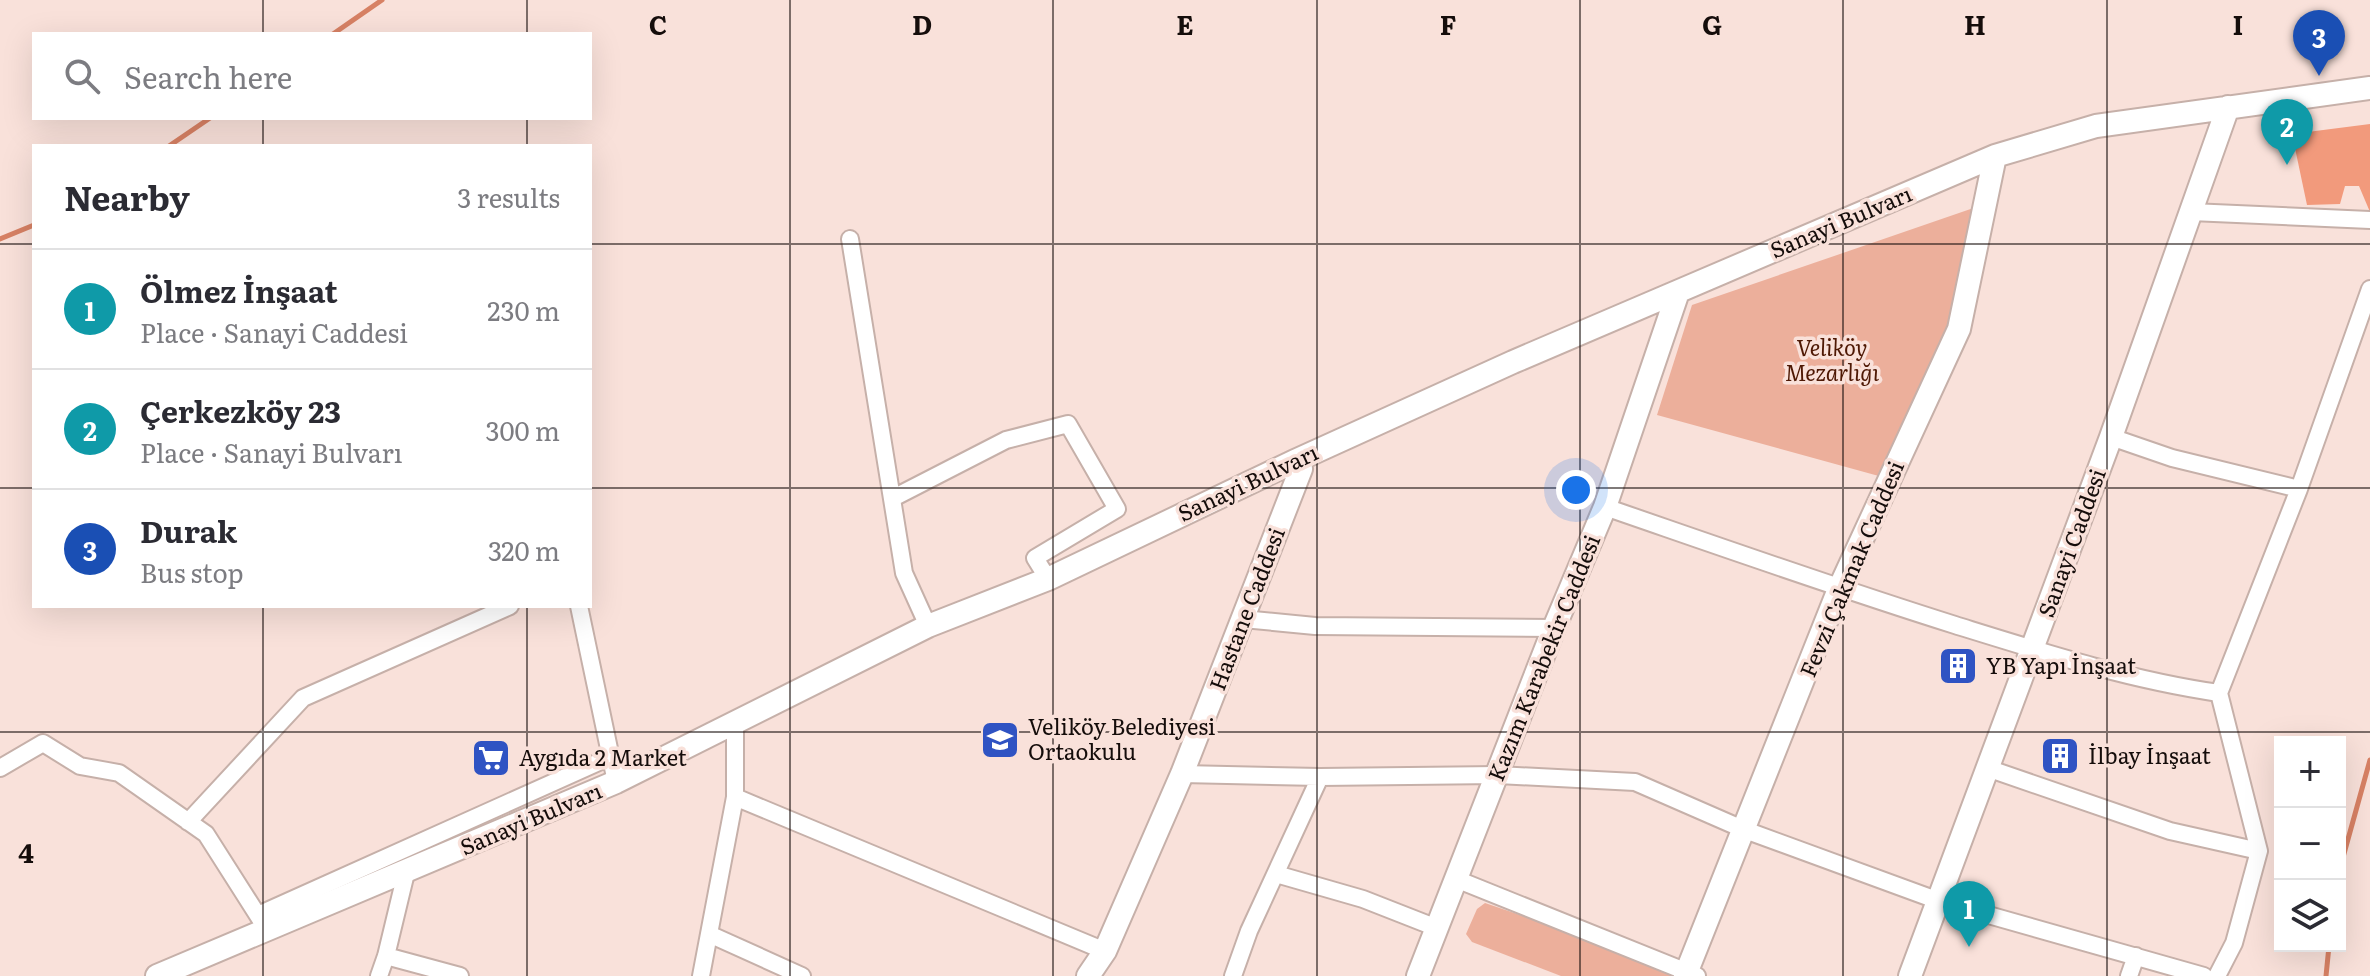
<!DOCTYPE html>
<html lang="en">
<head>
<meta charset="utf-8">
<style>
  :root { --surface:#fff; --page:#f7f7f7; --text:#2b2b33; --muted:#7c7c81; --line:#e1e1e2; --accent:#1a73e8 }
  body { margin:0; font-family:Literata,serif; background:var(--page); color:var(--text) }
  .controls { position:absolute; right:24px; bottom:24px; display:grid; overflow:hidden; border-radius:0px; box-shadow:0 8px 32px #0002 }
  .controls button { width:72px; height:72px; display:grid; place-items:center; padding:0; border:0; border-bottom:2px solid var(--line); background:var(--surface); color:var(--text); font:40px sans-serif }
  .you { position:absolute; left:1576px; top:490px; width:28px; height:28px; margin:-20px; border:6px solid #fff; border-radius:50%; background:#1a73e8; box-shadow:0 0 0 12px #1a73e833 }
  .badge { display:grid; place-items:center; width:52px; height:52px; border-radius:50%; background:var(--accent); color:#fff; font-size:26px; font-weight:700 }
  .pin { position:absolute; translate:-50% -66px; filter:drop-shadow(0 2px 4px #0008) }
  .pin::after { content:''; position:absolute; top:42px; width:28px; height:24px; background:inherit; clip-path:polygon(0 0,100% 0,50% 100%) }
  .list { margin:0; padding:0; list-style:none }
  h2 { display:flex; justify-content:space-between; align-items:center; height:104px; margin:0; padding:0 32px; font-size:34px }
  h2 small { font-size:26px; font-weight:400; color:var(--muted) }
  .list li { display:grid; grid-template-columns:52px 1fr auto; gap:24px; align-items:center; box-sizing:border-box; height:120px; padding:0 32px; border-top:2px solid var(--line) }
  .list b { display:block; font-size:30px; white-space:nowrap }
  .list p { margin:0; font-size:26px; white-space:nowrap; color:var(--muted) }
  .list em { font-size:26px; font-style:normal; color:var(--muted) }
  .icon { flex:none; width:44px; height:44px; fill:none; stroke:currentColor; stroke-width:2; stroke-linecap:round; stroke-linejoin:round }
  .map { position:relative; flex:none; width:2370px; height:976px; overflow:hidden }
  .search { position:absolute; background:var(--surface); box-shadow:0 8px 32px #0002; left:32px; top:32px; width:560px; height:88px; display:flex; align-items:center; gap:20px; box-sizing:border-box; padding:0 28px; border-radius:0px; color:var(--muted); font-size:30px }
  .panel { position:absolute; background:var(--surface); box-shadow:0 8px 32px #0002; left:32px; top:144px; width:560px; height:464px; border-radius:0px }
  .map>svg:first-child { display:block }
  .green { fill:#ecaf9b }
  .forest { fill:#f29a7c }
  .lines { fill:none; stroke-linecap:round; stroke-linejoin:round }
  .stream { stroke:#d78164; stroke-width:5 }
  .street-casing { stroke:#c6b0a9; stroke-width:20 }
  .secondary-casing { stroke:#c6b0a9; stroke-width:26 }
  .street { stroke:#fff; stroke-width:16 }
  .secondary { stroke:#fff; stroke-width:22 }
  .grid { fill:none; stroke:#150d0b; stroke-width:2; stroke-opacity:0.55 }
  .labels { text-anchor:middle; stroke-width:7; stroke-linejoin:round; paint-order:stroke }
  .street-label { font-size:22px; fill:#150d0b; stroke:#f9e1da }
  .park-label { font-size:22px; font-style:italic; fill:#4e1804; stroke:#f9e1da }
  .poi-label { font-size:22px; fill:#150d0b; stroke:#f9e1da; text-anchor:start }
  .grid-label { font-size:26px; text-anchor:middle; font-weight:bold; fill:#150d0b; stroke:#f9e1da; stroke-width:7; stroke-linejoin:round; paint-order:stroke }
</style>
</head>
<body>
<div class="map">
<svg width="2370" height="976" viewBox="0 0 2370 976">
  <rect width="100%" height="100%" fill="#f9e1da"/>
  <path class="green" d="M 1988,203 L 1954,324 L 1886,478 L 1657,415 L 1692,305 Z
    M 1485,903 L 1667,965 L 1672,976 L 1561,976 L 1472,942 L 1466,934 L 1477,909 Z"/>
  <path class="forest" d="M 2370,124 L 2370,212 L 2359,186 L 2345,186 L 2340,204 L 2307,205 L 2292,134 Z"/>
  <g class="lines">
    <path class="stream" d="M 333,34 L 382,0
      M 169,146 L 210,118
      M 0,239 L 34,225
      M 2340,868 L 2370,760
      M 2326,976 L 2329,946"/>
    <g class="street-casing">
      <path id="street" d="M 2191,212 L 2370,220
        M 850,239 L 904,573 L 928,626
        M 2111,437 L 2172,458 L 2299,489
        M 893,498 L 1006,440 L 1068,424 L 1117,509 L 1035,558 L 1048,579
        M 1605,507 C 1721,547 1837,588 1955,625 C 2042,652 2129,680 2219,693
        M 579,606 L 616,782
        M 1243,619 L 1315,626 L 1554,628
        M 0,768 L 43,743 L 80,766 L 119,773 L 206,834 L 262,922
        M 1987,768 L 2170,831 L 2259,851
        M 1182,774 L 1320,777 L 1498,775 L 1635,782 L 1745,830 L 1939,901 L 2204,976
        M 735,797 L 1105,951
        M 188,822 L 303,698 L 510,606
        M 1276,874 L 1363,899 L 1437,928
        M 1456,879 L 1697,976
        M 258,915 L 610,757
        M 709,934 L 802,976
        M 386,956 L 460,976
        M 379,976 L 386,956 L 406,873
        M 701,976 L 735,797 L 735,723
        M 1233,976 L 1249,931 L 1320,777
        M 2129,976 L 2136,956
        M 2217,976 L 2234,943 L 2259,851 L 2219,693 L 2299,489 L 2370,289"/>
    </g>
    <g class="secondary-casing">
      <path id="secondary" d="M 157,976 L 616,782 L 928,626 L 1048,579 L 1295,461 L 1513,362 L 1995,156 L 2096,126 L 2370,88
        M 1088,976 L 1105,951 L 1182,774 L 1301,469 L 1295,461
        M 1418,976 L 1554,628 L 1605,507 L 1678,292
        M 1685,976 L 1839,589 L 1959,329 L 1995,156
        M 1910,976 L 2111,437 L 2228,107"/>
    </g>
    <use href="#street" class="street"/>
    <use href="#secondary" class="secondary"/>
  </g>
  <path class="grid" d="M 263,0 L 263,34M 527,0 L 527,34M 790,0 L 790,976M 1053,0 L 1053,976M 1317,0 L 1317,976M 1580,0 L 1580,976M 1843,0 L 1843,976M 2107,0 L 2107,976M 263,118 L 263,146M 527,118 L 527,146M 0,244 L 34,244M 590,244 L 2370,244M 0,488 L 34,488M 590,488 L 2370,488M 263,606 L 263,976M 527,606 L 527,976M 0,732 L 2370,732"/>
  <defs>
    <g id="building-square" transform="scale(2)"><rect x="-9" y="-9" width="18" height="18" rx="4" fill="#2f53c3" stroke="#f9e1da"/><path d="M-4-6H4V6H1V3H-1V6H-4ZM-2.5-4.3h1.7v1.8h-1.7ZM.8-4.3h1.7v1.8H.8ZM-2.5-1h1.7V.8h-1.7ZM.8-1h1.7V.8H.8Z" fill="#fff"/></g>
    <g id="school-square" transform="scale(2)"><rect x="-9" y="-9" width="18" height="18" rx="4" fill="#2f53c3" stroke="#f9e1da"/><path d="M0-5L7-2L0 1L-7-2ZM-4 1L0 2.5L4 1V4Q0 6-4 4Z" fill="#fff"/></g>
    <g id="supermarket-square" transform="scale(2)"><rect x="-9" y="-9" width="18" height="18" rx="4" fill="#2f53c3" stroke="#f9e1da"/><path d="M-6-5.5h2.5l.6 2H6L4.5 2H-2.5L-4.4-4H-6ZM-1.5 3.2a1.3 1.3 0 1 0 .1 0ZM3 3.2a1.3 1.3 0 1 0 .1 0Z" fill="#fff"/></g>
  </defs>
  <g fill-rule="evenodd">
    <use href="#building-square" x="1958" y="666"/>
    <use href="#school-square" x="1000" y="740"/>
    <use href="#building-square" x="2060" y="756"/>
    <use href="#supermarket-square" x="491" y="758"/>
  </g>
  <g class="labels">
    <g class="street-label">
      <text transform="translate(1841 222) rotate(-23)" y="8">Sanayi Bulvarı</text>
      <text transform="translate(1248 483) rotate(-25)" y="8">Sanayi Bulvarı</text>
      <text transform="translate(2072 543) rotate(-70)" y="8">Sanayi Caddesi</text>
      <text transform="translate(1852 569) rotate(-67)" y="8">Fevzi Çakmak Caddesi</text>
      <text transform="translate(1247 609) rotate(-69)" y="8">Hastane Caddesi</text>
      <text transform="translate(1544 658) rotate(-68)" y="8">Kazım Karabekir Caddesi</text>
      <text transform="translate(531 819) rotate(-23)" y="8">Sanayi Bulvarı</text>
    </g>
    <g class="park-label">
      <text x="1832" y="356">Veliköy<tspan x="1832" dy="25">Mezarlığı</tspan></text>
    </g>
    <g class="poi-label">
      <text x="1986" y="674">YB Yapı İnşaat</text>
      <text x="1028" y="735">Veliköy Belediyesi<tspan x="1028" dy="25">Ortaokulu</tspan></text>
      <text x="2088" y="764">İlbay İnşaat</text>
      <text x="519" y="766">Aygıda 2 Market</text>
    </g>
  </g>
  <g class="grid-label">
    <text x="658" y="35">C</text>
    <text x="922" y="35">D</text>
    <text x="1185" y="35">E</text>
    <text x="1448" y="35">F</text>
    <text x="1712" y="35">G</text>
    <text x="1975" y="35">H</text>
    <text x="2238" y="35">I</text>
    <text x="26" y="863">4</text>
  </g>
</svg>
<div class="controls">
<button>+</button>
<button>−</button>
<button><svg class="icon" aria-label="layers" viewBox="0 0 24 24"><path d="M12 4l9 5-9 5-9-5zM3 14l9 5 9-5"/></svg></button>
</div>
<div class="you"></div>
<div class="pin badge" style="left:1969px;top:947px;background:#0f9aa8">1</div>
<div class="pin badge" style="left:2287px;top:165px;background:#0f9aa8">2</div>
<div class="pin badge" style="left:2319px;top:76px;background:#1a4fb4">3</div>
<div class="search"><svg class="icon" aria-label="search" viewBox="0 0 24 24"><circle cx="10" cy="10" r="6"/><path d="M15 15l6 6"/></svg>Search here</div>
<section class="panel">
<h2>Nearby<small>3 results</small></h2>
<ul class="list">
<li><span class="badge" style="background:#0f9aa8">1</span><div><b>Ölmez İnşaat</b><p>Place · Sanayi Caddesi</p></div><em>230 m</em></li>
<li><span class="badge" style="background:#0f9aa8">2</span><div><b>Çerkezköy 23</b><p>Place · Sanayi Bulvarı</p></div><em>300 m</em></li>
<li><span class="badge" style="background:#1a4fb4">3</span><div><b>Durak</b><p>Bus stop</p></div><em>320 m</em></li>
</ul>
</section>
</div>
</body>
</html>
